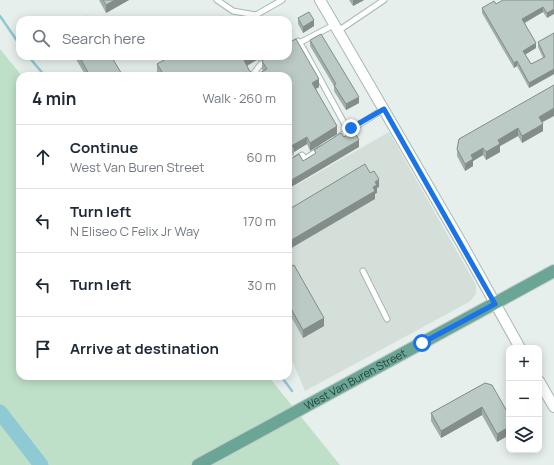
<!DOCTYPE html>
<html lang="en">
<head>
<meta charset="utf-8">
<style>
  :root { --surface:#fff; --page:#f2f2f3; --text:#1f2937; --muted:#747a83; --line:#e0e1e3 }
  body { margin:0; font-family:Manrope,sans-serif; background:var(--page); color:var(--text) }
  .controls { position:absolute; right:12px; bottom:12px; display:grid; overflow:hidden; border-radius:8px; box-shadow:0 2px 10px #0003 }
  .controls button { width:36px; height:36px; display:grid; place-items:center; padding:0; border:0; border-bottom:1px solid var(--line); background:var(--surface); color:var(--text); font:20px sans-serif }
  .stop { position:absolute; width:12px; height:12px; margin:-9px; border:3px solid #1a73e8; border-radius:50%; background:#fff }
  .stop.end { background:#1a73e8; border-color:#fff; box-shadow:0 1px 4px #0008 }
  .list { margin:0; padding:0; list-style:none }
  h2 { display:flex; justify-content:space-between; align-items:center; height:52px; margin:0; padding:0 16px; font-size:17px }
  h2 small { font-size:13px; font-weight:400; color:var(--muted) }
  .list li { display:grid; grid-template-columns:26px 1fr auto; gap:12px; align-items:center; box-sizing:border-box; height:64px; padding:0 16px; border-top:1px solid var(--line) }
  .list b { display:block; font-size:15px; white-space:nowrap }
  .list p { margin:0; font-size:13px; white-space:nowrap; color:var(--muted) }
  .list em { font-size:13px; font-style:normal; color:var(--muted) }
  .icon { flex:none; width:22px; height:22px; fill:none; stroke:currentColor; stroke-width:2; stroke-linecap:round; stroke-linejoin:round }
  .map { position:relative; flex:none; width:554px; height:465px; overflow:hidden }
  .search { position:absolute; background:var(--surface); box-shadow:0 2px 10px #0003; left:16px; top:16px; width:276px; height:44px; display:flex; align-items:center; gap:10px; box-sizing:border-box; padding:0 14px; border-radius:12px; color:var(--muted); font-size:15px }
  .panel { position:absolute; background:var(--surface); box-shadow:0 2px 10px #0003; left:16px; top:72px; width:276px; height:308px; border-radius:12px }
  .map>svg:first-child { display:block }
  .built { fill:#d4dfda }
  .green { fill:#bfe0c8 }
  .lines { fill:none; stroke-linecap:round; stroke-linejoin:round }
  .stream { stroke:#8ec9d4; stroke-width:2.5 }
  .river { stroke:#8ec9d4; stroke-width:15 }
  .lane-casing { stroke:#a8b8b2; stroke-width:7 }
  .street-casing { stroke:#a8b8b2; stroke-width:12 }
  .primary-casing { stroke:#c2cac8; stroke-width:14 }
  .lane { stroke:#fff; stroke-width:5 }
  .street { stroke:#fff; stroke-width:10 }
  .primary { stroke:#6aa596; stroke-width:12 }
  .wall { fill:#a1aea9 }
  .shaded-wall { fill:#838d89 }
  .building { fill:#bbcac4; stroke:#838d89 }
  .route { stroke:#1a73e8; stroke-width:5 }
  .labels { text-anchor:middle; stroke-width:3.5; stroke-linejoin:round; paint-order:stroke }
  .street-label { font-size:11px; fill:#24423a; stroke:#f7fbf9 }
</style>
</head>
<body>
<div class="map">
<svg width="554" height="465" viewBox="0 0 554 465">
  <rect width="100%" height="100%" fill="#e6efeb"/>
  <path class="built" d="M 389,132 L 476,285 L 476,294 L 469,302 L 305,391 L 288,351 L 288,190 Z"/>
  <path class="green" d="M 0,49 L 22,76 L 20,76 L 20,376 L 268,376 L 340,465 L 0,465 Z"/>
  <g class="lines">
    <path class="stream" d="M 0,16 L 20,45
      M 28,56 L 45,76
      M 281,376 L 292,391"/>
    <path class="river" d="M 0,412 L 41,465"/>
    <g class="lane-casing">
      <path id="lane" d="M 217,0 L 233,11 L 256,15 L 282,0
        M 338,31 L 384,0
        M 299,43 L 334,25
        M 288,47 L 298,41 L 303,48 L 348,130
        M 252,76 L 260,65 L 274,56
        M 337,138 L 384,109
        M 288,153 L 293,161
        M 288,164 L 302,155 L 305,159 L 320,149
        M 363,271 L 387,319"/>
    </g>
    <g class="street-casing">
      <path id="street" d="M 320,0 L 462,244 L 520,348
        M 539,381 L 554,407"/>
    </g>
    <g class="primary-casing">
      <g id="primary">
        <path id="s1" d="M 198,465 L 554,271"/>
      </g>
    </g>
    <use href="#lane" class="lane"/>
    <use href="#street" class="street"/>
    <use href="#primary" class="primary"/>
  </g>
  <path class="wall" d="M 99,0 L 129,0 L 106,13 Z
    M 349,0 L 364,0 L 353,6 Z
    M 554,0 L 547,18 L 543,12 L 525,23 L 536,48 L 525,54 L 531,64 L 543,58 L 538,47 L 538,42 L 554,74 L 529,88 L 517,66 L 514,68 L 482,13 L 482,8 L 496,4 Z
    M 298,18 L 314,26 L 303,33 L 298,24 Z
    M 310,40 L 359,103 L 346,110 L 334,91 L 334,86 L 310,46 Z
    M 74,56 L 111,56 L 123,76 L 86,76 Z
    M 230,56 L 267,56 L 258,61 L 257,60 L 247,66 L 249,70 L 254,76 L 160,76 L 157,72 L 157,64 L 229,57 Z
    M 262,61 L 319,87 L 316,89 L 337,134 L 310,151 L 307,144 L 294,152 L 294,155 L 290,150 L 288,150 L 288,76 L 263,71 L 262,69 Z
    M 542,122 L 543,131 L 522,143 L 518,136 L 500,146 L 500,152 L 486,160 L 483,155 L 473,161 L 473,166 L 465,171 L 457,156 L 457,149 L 459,139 Z
    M 288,268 L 324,326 L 303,338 L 288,311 Z
    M 485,383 L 509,415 L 509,435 L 497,442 L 482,415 L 441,438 L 431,421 L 431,413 Z"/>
  <path class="shaded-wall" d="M 115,0 L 129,0 L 106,13 L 106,5 Z
    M 353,0 L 364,0 L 353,6 Z
    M 543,7 L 543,12 L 522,24 L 522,19 Z
    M 554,9 L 554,14 L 547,18 L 547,13 Z
    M 314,20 L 314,26 L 303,33 L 303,27 Z
    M 292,32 L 292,40 L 288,43 L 288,35 Z
    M 536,43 L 536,48 L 523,56 L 523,51 Z
    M 250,56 L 257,56 L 257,60 L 244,67 L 244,60 Z
    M 258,56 L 267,56 L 258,61 Z
    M 517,61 L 517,66 L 514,68 L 514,63 Z
    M 554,69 L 554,74 L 529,88 L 529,83 Z
    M 319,79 L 319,87 L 312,91 L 312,83 Z
    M 359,97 L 359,103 L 346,110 L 346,104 Z
    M 554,108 L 554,116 L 539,124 L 539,117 Z
    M 543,124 L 543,131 L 522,143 L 522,136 Z
    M 337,126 L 337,134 L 310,151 L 310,143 Z
    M 518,128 L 518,136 L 500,146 L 500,152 L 486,160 L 486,152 L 498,140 Z
    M 307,137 L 307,144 L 294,152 L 294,148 L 293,145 Z
    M 359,140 L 359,147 L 288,189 L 288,182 Z
    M 483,148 L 483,155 L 473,161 L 473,166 L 465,171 L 465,164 L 471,155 Z
    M 379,179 L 379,187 L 377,188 L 377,193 L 375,194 L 375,199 L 288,250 L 288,242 L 373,187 L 375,182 Z
    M 324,318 L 324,326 L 303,338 L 303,330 Z
    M 482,407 L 482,415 L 441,438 L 441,431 Z
    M 509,427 L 509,435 L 497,442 L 497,434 Z"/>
  <path class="building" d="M 103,0 L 115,0 L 106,5 Z
    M 503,0 L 554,0 L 554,9 L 547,13 L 543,7 L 522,19 L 536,43 L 523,51 L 531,64 L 545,57 L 538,42 L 554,33 L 554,69 L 529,83 L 517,61 L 514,63 L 482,8 L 494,1 L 496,4 Z
    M 309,12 L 314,20 L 303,27 L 298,18 Z
    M 87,16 L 90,20 L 80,20 Z
    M 288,25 L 292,32 L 288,35 Z
    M 321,34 L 359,97 L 346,104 L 334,85 L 336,84 L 310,40 Z
    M 296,39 L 319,79 L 312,83 L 337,126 L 310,143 L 307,137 L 293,145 L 294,148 L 290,142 L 288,142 L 288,76 L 254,76 L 267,69 L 262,61 L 270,56 L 288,56 L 288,43 Z
    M 79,56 L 111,56 L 123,76 L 90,76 Z
    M 171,56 L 228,56 L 229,57 L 230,56 L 250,56 L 244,60 L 249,70 L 254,76 L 163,76 L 164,75 L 157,64 Z
    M 554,85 L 554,108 L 539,117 L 543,124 L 522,136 L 518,128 L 498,140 L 500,144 L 486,152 L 483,148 L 471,155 L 473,159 L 465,164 L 457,149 L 459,139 Z
    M 354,131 L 359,140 L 288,182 L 288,160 L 289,160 L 299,154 L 303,161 L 316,153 L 314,150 L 341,133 L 344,137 Z
    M 365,164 L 370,173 L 374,171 L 379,179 L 375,182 L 377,185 L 373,187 L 375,191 L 288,242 L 288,210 Z
    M 294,265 L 324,318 L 303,330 L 288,303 L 288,268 Z
    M 485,383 L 492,385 L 509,415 L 509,427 L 497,434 L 482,407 L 441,431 L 431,413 Z"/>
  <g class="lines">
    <path class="route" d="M 351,128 L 384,109 L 495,304 L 422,343"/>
  </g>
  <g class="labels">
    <g class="street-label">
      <text dy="4" stroke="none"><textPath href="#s1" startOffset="179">West Van Buren Street</textPath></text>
    </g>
  </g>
</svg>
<div class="controls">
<button>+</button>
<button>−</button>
<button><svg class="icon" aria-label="layers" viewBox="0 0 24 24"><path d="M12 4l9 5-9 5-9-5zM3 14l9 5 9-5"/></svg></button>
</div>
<div class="stop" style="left:422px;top:343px"></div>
<div class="stop end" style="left:351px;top:128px"></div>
<div class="search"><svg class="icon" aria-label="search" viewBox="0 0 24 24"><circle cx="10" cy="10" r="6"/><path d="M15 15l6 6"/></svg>Search here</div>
<section class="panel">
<h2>4 min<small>Walk · 260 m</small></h2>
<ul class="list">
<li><svg class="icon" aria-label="ahead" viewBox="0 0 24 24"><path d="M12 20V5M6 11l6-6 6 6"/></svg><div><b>Continue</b><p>West Van Buren Street</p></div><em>60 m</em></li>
<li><svg class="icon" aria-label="left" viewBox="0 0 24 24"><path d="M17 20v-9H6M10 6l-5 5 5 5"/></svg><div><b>Turn left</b><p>N Eliseo C Felix Jr Way</p></div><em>170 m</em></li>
<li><svg class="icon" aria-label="left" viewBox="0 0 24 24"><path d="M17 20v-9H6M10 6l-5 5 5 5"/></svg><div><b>Turn left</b></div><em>30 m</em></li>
<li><svg class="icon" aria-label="arrive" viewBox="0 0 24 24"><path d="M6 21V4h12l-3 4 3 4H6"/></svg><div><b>Arrive at destination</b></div></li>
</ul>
</section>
</div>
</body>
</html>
